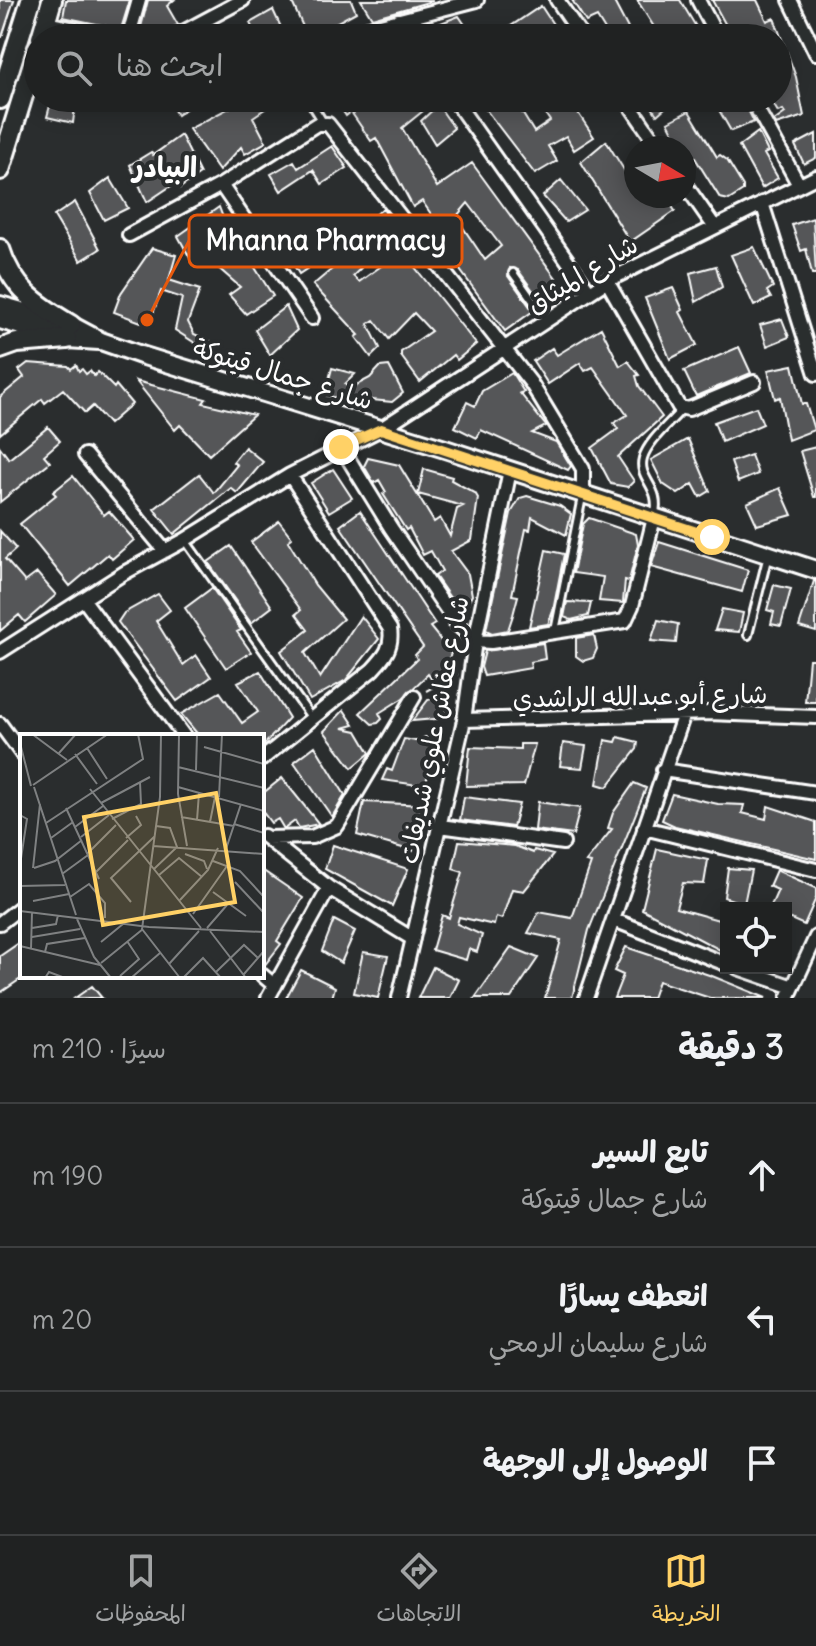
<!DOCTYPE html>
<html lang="ar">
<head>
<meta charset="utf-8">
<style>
  :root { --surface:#202222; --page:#282a2a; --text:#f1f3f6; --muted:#a2a4a5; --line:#3d3f40; --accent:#ffd166 }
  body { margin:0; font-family:Delius,"Playpen Sans Arabic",sans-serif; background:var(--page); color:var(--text); direction:rtl }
  .controls { position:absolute; right:24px; bottom:24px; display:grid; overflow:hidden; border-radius:0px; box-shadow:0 4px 20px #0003 }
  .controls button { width:72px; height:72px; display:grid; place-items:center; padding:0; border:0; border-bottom:2px solid var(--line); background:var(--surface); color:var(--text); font:40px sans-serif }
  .compass { position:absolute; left:624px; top:136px; width:72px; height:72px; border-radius:50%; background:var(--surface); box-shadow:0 4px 20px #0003; rotate:100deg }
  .stop { position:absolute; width:24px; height:24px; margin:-18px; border:6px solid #ffd166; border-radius:50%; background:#fff }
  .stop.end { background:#ffd166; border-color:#fff; box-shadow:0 2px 8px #0008 }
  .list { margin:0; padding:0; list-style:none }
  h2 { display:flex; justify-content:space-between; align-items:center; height:104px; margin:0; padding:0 32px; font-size:34px }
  h2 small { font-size:26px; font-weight:400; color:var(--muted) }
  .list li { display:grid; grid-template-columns:52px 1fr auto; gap:24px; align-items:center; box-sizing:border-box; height:144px; padding:0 32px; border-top:2px solid var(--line) }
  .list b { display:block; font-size:30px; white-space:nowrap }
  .list p { margin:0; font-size:26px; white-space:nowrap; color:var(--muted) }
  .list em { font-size:26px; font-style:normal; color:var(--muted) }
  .icon { flex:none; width:44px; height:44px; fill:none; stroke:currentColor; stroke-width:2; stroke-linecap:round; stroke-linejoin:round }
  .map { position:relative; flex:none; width:816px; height:998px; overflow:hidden; direction:ltr }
  .search { position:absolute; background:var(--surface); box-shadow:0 4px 20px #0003; left:24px; right:24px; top:24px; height:88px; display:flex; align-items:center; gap:20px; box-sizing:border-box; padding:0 28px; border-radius:44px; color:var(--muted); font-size:30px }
  .sheet { height:536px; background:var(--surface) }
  nav { display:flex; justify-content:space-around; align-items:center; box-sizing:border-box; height:112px; border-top:2px solid var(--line); background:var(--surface); font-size:22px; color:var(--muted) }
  nav a { display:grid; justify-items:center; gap:4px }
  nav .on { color:var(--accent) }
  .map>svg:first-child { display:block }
  .building { fill:#555758; stroke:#fff; stroke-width:2; fill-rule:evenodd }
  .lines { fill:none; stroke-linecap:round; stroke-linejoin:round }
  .service-casing { stroke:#fff; stroke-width:12 }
  .minor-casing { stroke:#fff; stroke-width:18 }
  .tertiary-casing { stroke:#fff; stroke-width:22 }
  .secondary-casing { stroke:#fff; stroke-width:24 }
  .path { stroke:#fff; stroke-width:2; stroke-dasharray:8 6; stroke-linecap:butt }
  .service { stroke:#2a2d2e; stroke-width:6 }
  .minor { stroke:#2a2d2e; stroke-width:12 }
  .tertiary { stroke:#2a2d2e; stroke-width:16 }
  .secondary { stroke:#2a2d2e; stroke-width:18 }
  .route { stroke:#ffd166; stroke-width:10 }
  .labels { text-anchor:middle; stroke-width:8; stroke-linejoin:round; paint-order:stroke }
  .street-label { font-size:26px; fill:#fff; stroke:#2a2d2e }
  .neighbourhood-label { font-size:28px; font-weight:bold; fill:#fff; stroke:#2a2d2e }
  .inset-road { fill:none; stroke:#7f8182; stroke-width:2 }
  .view { fill:#ffd166; fill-opacity:0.15; stroke:#ffd166; stroke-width:4 }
  .inset-edge { fill:none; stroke:#fff; stroke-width:4 }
  .leader { fill:none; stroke:#e8590c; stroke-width:3 }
  .callout-dot { fill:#e8590c; stroke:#2a2d2e; stroke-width:3 }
  .callout { fill:#2a2d2e; stroke:#e8590c; stroke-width:3 }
  .callout-label { font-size:28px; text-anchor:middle; font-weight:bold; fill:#fff }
</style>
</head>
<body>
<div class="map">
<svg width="816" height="998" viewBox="0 0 816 998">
  <rect width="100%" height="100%" fill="#2a2d2e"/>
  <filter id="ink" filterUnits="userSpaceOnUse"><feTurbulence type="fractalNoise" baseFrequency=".0125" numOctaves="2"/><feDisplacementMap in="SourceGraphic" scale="16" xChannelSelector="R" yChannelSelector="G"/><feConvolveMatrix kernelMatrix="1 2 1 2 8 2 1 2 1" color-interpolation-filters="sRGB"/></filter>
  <g filter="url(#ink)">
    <path class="building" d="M 0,0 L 14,0 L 2,37 L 0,37 Z
      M 66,0 L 130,0 L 121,29 L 63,17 Z
      M 148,0 L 174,0 L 167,6 L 178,25 L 166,31 L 141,27 Z
      M 291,0 L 351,0 L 356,12 L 308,38 Z
      M 361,0 L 432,0 L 432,1 L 372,18 Z
      M 572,0 L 613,0 L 633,38 L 610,38 L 597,17 L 586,22 Z
      M 637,0 L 680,0 L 698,30 L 683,38 L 661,38 Z
      M 712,0 L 757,0 L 767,21 L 774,18 L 796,77 L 804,116 L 776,125 L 774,121 L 785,113 L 783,110 L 778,112 L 772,102 L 778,99 L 778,38 L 733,38 Z
      M 541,6 L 562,38 L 493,38 Z
      M 273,10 L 286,38 L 257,38 L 250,23 Z
      M 459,16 L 474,38 L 424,38 L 420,31 Z
      M 52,98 L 76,98 L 73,123 L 47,117 Z
      M 167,98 L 201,98 L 177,115 Z
      M 248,98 L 281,98 L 253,117 L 266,142 L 245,154 L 241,147 L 219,171 L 189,129 Z
      M 334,98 L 416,98 L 423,111 L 402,128 L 437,187 L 472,163 L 564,289 L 545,307 L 518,270 L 510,268 L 508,276 L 533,311 L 505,331 L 460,270 L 445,244 L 450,241 L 422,201 L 413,207 L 376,138 L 371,141 L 351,112 L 346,116 ZM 468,203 L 501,246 L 485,260 L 456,217 Z
      M 477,98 L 513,98 L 534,132 L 550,121 L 535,98 L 568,98 L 594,137 L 574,150 L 566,136 L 548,146 L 557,161 L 535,174 Z
      M 646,98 L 676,98 L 657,115 Z
      M 712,98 L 742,98 L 754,122 L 731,131 Z
      M 438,105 L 454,128 L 435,144 L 421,121 Z
      M 689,111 L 717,157 L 720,155 L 727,160 L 743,186 L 743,191 L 729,200 L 720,198 L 695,158 L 689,162 L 668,122 Z
      M 758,132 L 768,152 L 764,154 L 778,178 L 762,188 L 739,146 Z
      M 816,134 L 816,158 L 804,164 L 795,145 Z
      M 181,135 L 200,174 L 180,188 L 177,182 L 147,202 L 130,165 L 151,152 L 153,155 Z
      M 606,141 L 636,189 L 636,196 L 665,196 L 675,211 L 630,242 L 581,162 Z
      M 332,146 L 347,168 L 322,184 L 313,170 L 281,191 L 271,174 L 294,161 L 298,168 Z
      M 110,178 L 128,208 L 104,220 L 90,193 Z
      M 561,180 L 585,210 L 566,222 L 543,196 Z
      M 75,202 L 100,249 L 81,261 L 54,216 Z
      M 219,207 L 231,239 L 235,236 L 273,296 L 246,314 L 229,295 L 240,287 L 199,251 L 190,258 L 178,236 Z
      M 383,208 L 395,234 L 375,254 L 359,231 Z
      M 813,218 L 816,274 L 812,274 L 806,249 L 801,251 L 792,225 Z
      M 326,223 L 341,246 L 299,274 L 290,259 Z
      M 754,247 L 773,287 L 767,291 L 771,298 L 754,306 L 731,255 Z
      M 152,248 L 176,255 L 169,280 L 200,290 L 188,322 L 194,334 L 210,341 L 206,350 L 175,330 L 182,298 L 161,291 L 149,325 L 114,312 L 121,293 Z
      M 402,251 L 476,344 L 457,360 L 453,355 L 420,382 L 401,356 L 401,352 L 431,331 L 414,313 L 389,339 L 374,320 L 368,324 L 380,348 L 371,357 L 356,337 L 359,335 L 313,285 L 350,254 L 361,268 L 353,276 L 359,282 Z
      M 716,266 L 722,287 L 696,302 L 690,273 Z
      M 673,288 L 683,310 L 680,312 L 697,345 L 670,359 L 645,298 Z
      M 286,306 L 297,330 L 270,355 L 255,330 Z
      M 782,319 L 789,337 L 767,346 L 760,325 Z
      M 601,328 L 620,366 L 628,361 L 639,375 L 636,376 L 639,386 L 662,417 L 618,457 L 634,481 L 628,487 L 611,484 L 592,448 L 618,429 L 614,423 L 627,415 L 593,367 L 585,371 L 580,363 L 548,384 L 533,361 L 552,348 L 557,355 Z
      M 739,347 L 751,373 L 696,396 L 684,371 Z
      M 28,363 L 68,366 L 71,369 L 76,365 L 79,371 L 82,369 L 86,374 L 90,371 L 94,376 L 98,372 L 114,388 L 116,385 L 132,404 L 109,424 L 93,406 L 85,413 L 63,389 L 45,403 L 42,399 L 0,434 L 0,397 L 24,377 L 19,370 Z
      M 793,365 L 802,404 L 806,404 L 814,430 L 788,440 L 780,397 L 775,399 L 768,370 Z
      M 389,366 L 403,393 L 392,402 L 352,398 L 351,402 L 325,395 L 332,368 L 355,374 L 345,384 L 349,389 L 370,378 L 380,367 Z
      M 512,373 L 524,392 L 520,393 L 546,426 L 532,433 L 556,442 L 571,466 L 568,470 L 481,430 L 477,438 L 455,427 L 467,402 L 475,406 L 482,391 Z
      M 136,381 L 206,399 L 203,403 L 254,415 L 209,455 L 180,425 L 175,430 Z
      M 756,407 L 763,424 L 722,442 L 714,422 Z
      M 48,427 L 60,441 L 44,455 L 50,462 L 0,502 L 0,447 L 9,459 Z
      M 688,439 L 710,491 L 700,497 L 693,484 L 678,494 L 663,484 L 651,460 Z
      M 245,447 L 263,462 L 237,493 L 231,488 L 174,534 L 154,509 L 199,474 L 214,493 L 237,465 L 233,462 Z
      M 816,447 L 816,497 L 814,497 L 800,451 Z
      M 751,455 L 758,474 L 738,482 L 731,462 Z
      M 368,458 L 399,465 L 434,522 L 440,518 L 450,536 L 457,509 L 463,506 L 418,494 L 424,469 L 452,477 L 451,480 L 475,493 L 478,498 L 472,540 L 451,551 L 468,574 L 472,595 L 462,615 L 435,576 L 442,571 L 431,551 L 423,555 L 409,528 L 406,530 L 383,494 L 386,492 L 379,480 L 374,483 L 364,466 Z
      M 333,469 L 352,498 L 329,512 L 311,483 Z
      M 73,476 L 104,515 L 109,511 L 134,540 L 112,559 L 108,554 L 70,586 L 20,524 L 56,495 L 53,492 Z
      M 780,488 L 792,515 L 757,525 L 747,503 Z
      M 527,496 L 560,506 L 571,514 L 566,535 L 532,517 L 530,530 L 526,529 L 512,595 L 518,596 L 513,615 L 508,630 L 492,633 L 486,630 L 511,513 L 520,498 Z
      M 360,511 L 435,624 L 430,627 L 451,653 L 445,671 L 432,680 L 428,674 L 403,698 L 379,713 L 382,719 L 378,723 L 372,724 L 360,713 L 417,659 L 415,655 L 423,647 L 340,526 Z
      M 589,518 L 636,534 L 638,545 L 629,581 L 625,580 L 623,603 L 599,601 L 603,577 L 573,573 L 583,524 Z
      M 279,521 L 292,538 L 288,541 L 315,585 L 343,619 L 305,653 L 320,678 L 361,616 L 379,639 L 346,680 L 310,700 L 281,651 L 308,630 L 296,614 L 301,610 L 251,542 Z
      M 0,531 L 16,549 L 5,559 L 25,582 L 37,573 L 56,595 L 25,622 L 19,615 L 0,631 Z
      M 659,542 L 748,570 L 742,592 L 651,567 Z
      M 231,546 L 272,607 L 251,623 L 208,562 Z
      M 546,550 L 564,554 L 553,611 L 548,624 L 529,627 Z
      M 814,581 L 816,581 L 816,632 L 799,627 Z
      M 774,585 L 791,589 L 781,626 L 771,624 L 774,612 L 767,610 Z
      M 212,588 L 241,630 L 237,632 L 251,652 L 226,668 L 185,608 Z
      M 158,594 L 170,610 L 156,621 L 183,665 L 196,655 L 211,677 L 177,701 L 118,622 L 124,613 Z
      M 567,602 L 591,603 L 588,616 L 571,620 L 564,617 Z
      M 722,609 L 743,613 L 739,632 L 715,630 Z
      M 658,620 L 678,624 L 676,643 L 651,641 Z
      M 594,635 L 597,649 L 593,658 L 583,661 L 576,656 L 576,638 Z
      M 543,643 L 545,659 L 530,662 L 531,668 L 484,676 L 481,667 L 485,651 Z
      M 809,659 L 816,659 L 816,702 L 805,702 Z
      M 260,671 L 289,718 L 262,747 L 262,736 L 199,736 L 181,714 L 220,692 L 242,723 L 258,712 L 238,682 Z
      M 444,694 L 446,718 L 412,721 L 428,700 Z
      M 344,710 L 354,725 L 343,728 L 357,731 L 370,753 L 352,768 L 324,731 Z
      M 425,737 L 436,742 L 425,786 L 382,780 L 387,769 L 392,771 L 404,739 L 416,741 Z
      M 618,737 L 638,742 L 637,749 L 607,787 L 597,784 L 605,740 L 616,742 Z
      M 563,743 L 586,746 L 582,768 L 560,766 Z
      M 520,744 L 535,744 L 524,785 L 466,786 L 470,747 L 520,749 Z
      M 315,746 L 345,795 L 332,817 L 294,762 Z
      M 282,778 L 319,824 L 299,828 L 295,821 L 284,829 L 278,819 L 271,823 L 262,811 L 262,794 Z
      M 634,783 L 646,788 L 589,930 L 572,998 L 545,998 L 561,940 L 528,933 L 539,912 L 572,918 L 591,863 L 586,862 L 612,829 L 608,828 L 613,813 Z
      M 672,794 L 718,804 L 744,805 L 742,813 L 766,819 L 768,806 L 816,822 L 816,859 L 675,826 L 662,820 Z
      M 464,797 L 519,804 L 513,827 L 460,820 Z
      M 364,802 L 424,805 L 413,851 L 357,835 Z
      M 538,802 L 580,808 L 573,835 L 535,830 Z
      M 459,841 L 515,846 L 533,853 L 534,850 L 553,855 L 524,891 L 512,889 L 502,919 L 496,917 L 494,925 L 459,917 L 457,924 L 482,935 L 477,952 L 469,949 L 466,960 L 432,950 L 442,915 L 449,918 L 463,872 L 453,869 Z
      M 333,845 L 408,869 L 392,906 L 325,869 Z
      M 657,849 L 708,860 L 704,884 L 683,883 L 676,908 L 726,922 L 726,953 L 642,909 Z
      M 728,868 L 751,870 L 744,904 L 724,897 Z
      M 262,870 L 303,898 L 277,941 L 281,944 L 264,966 Z
      M 776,870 L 816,888 L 816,898 L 804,925 L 786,917 L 786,908 L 770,908 L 778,890 L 769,886 Z
      M 334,920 L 355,931 L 341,963 L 322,951 Z
      M 22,941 L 22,978 L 0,993 L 0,956 Z
      M 511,947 L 538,958 L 511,998 L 475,998 Z
      M 626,947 L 712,976 L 766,998 L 710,998 L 658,981 L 652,998 L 614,998 L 623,975 L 614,971 Z
      M 363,952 L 388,956 L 378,998 L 354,993 Z
      M 433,967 L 459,980 L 450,998 L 418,998 Z
      M 301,970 L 335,987 L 332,998 L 286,998 Z
      M 92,986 L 102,998 L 75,998 Z"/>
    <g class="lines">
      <g class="service-casing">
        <path id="service" d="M 308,98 L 323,122
          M 513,273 L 546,319
          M 654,518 C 663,486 637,480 643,458 C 648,441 671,422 683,408
          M 185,540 L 313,720
          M 555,631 L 582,497
          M 748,635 L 768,555"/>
      </g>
      <g class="minor-casing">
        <path id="minor" d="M 557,0 L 583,38
          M 698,0 L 718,38
          M 790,0 L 816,53
          M 398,20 L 411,38
          M 45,23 L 119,38
          M 342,35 L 477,0
          M 128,38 L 139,0
          M 172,38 L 243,0
          M 453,98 L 589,291
          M 625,98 L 659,148
          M 751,98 L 799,185
          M 684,183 L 714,226
          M 221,185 L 312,318
          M 762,203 L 816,374
          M 129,235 L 221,185 L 317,124 L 328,124 L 531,383 L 583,469 L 583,494
          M 607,281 L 679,407 L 689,409 L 754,382
          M 341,447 L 391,528 L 456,623 L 475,641 L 491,642 L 625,621 L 632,606 L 654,518
          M 85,455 L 165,551
          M 84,600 L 184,736
          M 0,652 L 124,573 L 185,540 L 290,475 L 381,429 L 607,281 L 816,177
          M 464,720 L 709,713 L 816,717
          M 0,724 L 22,754
          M 262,759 L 372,670 C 384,657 393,648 390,629 L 290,475
          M 663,770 L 816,793
          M 440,826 L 563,843
          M 644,828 L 816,870
          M 264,836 L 329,888 L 413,939
          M 267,838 L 312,837 L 337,826 L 414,697
          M 614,920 L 726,964
          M 0,923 L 22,906
          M 738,968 L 793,987
          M 262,975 L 275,986
          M 268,998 L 329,888
          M 399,998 L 464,720 L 475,641 L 510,470
          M 586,998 L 684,714
          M 788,998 L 816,937"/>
      </g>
      <g class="tertiary-casing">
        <path id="tertiary" d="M 0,305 L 71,325 L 101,341 L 141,355 L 445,449 L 816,570
          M 0,320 L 67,339 L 99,341"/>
      </g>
      <g class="secondary-casing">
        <path id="secondary" d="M 41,38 L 52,0
          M 0,99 L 31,0
          M 0,170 L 38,47
          M 0,249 C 12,288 37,305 71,325
          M 0,349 L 17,343 L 67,339"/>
      </g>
      <path class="path" d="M 426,691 L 459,673"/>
      <use href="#service" class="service"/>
      <use href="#minor" class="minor"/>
      <use href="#tertiary" class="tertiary"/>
      <use href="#secondary" class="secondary"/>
    </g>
  </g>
  <g class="lines" filter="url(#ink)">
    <path class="route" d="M 341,447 L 381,429 L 712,537"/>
  </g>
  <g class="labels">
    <g class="street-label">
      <text transform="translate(582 274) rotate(-31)" y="9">شارع الميثاق</text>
      <text transform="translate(283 374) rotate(17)" y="9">شارع جمال قيتوكة</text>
      <text transform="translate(640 696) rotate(-1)" y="9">شارع أبو عبدالله الراشدي</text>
      <text transform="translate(434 730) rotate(-79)" y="9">شارع عفاش علوي شديفات</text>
    </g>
    <g class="neighbourhood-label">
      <text x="165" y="177">البيادر</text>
    </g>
  </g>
  <g transform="translate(20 734)">
    <rect width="244" height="244" fill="#2a2d2e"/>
    <path class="inset-road" d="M 12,0 L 47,26M 141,0 L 140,63 L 122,195 L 160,244M 159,0 L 158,60 L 167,112M 0,9 L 11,52M 184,13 L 244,30M 67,14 L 87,45M 39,19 L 56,0M 55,20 L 77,50M 158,33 L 244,54M 176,36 L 177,0M 13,51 L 88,0M 14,53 L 56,181M 158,53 L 244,77M 70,55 L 181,194M 199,63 L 202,0M 81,69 L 130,43M 46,74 L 79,145M 0,81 L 7,85 L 0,131M 161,83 L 214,92M 92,85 L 121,70 L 120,48M 177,86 L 179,59M 190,88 L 195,63M 26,89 L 123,25 L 118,0M 214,90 L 244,99M 55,93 L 83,72M 61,103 L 89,81M 31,104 L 53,88M 106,104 L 121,91 L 116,82M 133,112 L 244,120M 206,115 L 221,70M 68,119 L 96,91M 165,120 L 184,127 L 187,135M 193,127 L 220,137 L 244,163M 13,134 L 20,70M 14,134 L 35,127 L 62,106M 134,135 L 157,113 L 150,94 L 136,92M 76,138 L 108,106M 42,140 L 68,121M 139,141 L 159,124 L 182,143M 215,148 L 244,179M 0,152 L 45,151M 193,158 L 226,182M 50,163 L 69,150 L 85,169 L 85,184M 160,166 L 188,136 L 198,114M 13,167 L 49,160M 111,168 L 91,144 L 135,102M 0,177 L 129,193 L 244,198M 173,180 L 207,132M 57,185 L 74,223 L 91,244M 12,194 L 36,190 L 38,181M 187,194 L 207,171M 190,197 L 226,244M 12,203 L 60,195M 81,208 L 103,190M 0,212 L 80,231M 11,215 L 12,178M 25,218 L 27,210 L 65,204M 81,229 L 123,195M 149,230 L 179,197M 196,238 L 224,211 L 238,224M 224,240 L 244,217M 100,242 L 119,225 L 107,207M 25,244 L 29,238 L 45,244M 111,244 L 140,219M 163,244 L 183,224 L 201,244"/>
    <path class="view" d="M 196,59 L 215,168 L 83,191 L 64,83 Z"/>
    <rect width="244" height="244" class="inset-edge"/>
  </g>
  <path class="leader" d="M147 320L189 241"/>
  <circle class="callout-dot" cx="147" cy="320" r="8"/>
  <rect class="callout" x="189" y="215" width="273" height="52" rx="8"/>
  <g class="callout-label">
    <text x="326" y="250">Mhanna Pharmacy</text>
  </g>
</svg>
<div class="controls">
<button><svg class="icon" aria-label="locate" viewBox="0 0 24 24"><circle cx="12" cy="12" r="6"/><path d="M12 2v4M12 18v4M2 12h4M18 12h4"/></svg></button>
</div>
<svg class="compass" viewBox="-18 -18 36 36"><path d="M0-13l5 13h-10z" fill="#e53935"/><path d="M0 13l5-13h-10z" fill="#a2a4a5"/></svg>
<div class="stop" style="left:712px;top:537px"></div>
<div class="stop end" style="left:341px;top:447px"></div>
<div class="search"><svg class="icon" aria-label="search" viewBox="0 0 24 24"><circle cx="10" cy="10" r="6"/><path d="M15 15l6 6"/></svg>ابحث هنا</div>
</div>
<section class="sheet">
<h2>3 دقيقة<small>سيرًا · 210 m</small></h2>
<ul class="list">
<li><svg class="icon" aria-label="ahead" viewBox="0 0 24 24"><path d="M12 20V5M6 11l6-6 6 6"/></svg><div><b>تابع السير</b><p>شارع جمال قيتوكة</p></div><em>190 m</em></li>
<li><svg class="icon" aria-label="left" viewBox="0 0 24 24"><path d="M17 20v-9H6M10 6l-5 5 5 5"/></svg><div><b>انعطف يسارًا</b><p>شارع سليمان الرمحي</p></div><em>20 m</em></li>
<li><svg class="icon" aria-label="arrive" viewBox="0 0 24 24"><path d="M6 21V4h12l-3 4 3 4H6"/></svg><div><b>الوصول إلى الوجهة</b></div></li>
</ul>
</section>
<nav>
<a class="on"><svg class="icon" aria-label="map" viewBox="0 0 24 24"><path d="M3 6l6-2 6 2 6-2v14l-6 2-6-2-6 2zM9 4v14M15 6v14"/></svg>الخريطة</a>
<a><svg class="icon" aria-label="directions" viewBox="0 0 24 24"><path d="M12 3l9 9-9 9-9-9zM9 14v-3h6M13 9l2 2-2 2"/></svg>الاتجاهات</a>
<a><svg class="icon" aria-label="saved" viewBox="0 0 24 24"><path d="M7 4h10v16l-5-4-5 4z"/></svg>المحفوظات</a>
</nav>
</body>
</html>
